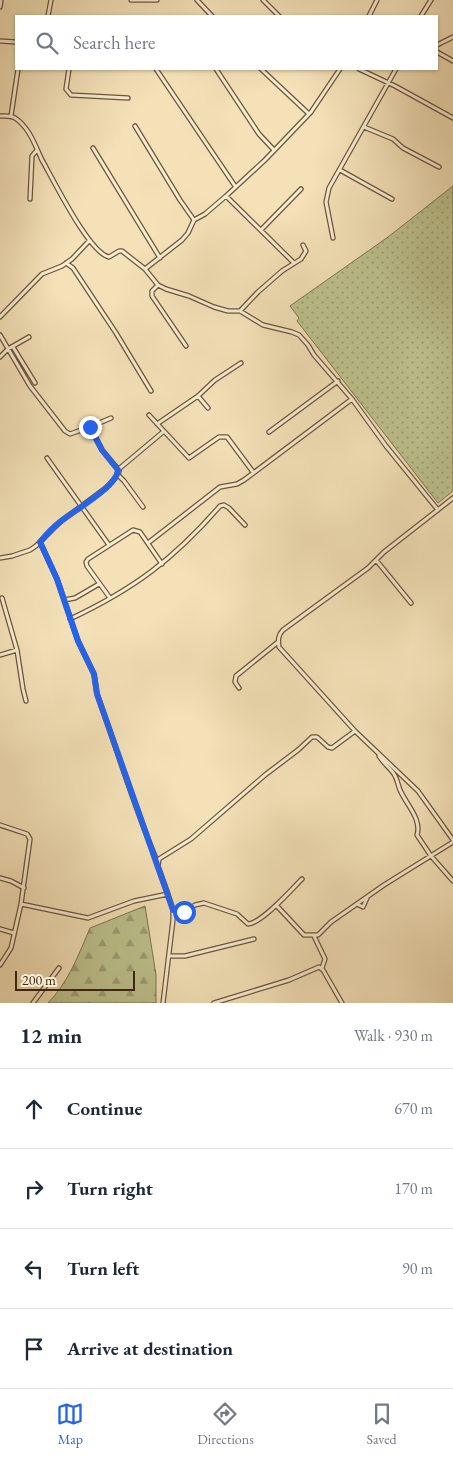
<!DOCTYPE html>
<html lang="en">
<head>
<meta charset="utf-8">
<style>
  :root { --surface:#fff; --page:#f6f6f7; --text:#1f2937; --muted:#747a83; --line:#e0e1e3; --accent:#2563eb }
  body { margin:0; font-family:"EB Garamond",serif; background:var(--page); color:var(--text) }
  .scale { position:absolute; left:15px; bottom:12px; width:120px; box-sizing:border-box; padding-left:5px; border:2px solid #402711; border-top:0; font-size:14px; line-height:18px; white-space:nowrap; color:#402711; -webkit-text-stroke:4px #f8ecd1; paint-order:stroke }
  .stop { position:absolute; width:15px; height:15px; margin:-11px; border:4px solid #2563eb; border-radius:50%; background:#fff }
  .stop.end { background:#2563eb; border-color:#fff; box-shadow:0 1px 5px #0008 }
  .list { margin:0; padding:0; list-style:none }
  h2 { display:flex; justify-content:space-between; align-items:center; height:65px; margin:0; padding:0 20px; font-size:21px }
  h2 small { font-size:16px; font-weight:400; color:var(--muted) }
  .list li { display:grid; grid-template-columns:32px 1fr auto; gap:15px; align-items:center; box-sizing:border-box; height:80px; padding:0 20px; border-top:1px solid var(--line) }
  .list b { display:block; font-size:19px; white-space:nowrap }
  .list em { font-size:16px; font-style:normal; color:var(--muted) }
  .icon { flex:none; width:28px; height:28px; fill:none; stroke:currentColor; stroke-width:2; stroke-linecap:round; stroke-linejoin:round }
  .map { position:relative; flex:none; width:453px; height:1003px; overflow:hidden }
  .search { position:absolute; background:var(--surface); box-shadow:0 1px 4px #0004; left:15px; right:15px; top:15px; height:55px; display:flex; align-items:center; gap:12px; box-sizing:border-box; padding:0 18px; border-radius:0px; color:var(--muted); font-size:19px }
  .sheet { height:385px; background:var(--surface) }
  nav { display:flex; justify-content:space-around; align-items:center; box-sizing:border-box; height:70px; border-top:1px solid var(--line); background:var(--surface); font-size:14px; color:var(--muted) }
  nav a { display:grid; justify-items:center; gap:2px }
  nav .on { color:var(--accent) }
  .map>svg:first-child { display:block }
  .grass { fill:url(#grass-dots); stroke:#7e7450 }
  .forest { fill:url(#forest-firs); stroke:#7e7450 }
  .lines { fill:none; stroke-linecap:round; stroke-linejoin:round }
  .minor-casing { stroke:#6d563b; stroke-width:5.5 }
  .minor { stroke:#f8ecd1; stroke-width:3 }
  .route { stroke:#2563eb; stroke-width:6 }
</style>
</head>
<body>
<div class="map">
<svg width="453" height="1003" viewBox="0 0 453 1003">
  <defs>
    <pattern id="grass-dots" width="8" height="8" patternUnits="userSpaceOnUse" patternTransform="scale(1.25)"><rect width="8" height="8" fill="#bdc28e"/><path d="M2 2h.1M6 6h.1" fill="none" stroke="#9b9e73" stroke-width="1.8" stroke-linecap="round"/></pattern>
    <pattern id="forest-firs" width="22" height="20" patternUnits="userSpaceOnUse" patternTransform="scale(1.25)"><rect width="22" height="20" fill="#bdc28e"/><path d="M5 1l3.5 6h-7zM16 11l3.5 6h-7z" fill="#9b9e73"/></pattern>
  </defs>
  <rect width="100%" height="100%" fill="#f4e1b8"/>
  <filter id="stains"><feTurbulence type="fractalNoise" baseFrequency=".004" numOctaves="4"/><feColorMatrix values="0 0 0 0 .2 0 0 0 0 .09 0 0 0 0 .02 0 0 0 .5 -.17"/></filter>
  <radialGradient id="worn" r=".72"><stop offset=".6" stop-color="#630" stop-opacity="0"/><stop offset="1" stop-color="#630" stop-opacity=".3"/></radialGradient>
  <path class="grass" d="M 453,186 L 453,491 L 438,503 L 297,321 L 299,318 L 290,306 L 388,237 Z"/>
  <path class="forest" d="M 145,906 L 156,975 L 156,1003 L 48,1003 C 68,983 79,954 90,928 Z"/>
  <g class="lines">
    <g class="minor-casing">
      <path id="minor" d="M 131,0 L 157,0
        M 197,0 L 212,16
        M 263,0 L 279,16
        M 0,7 L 1,0
        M 48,16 L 51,0
        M 369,16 L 377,0
        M 421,16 L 431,0
        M 0,41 L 16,42
        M 437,45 L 453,37
        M 437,52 L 453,61
        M 69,69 L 66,89 L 71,95 L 128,98
        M 156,69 L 235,186
        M 216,69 L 259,134 L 274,150
        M 261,69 L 309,114
        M 359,69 L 395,86 L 453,118
        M 0,116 C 5,116 11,115 15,118 C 29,127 35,145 42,160 C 53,179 89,253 109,257 L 119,251 L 122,251 L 145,269 L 158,285 L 166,289 L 189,296 L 214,307 L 228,311 L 240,311 L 263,325 L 292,332 L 299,335 L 308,345 L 314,355 L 352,399 L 386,446 L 438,510
        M 11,116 L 18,69
        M 135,126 L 180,200 L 194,220 L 205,214 L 226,196
        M 364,127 L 393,139 L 403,148 L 439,167
        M 93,148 L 160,258
        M 340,170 L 392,199
        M 30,199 L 32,156 L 37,150
        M 261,230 L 301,189
        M 333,238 L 326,202 L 329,188 L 396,69
        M 66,263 L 73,268 L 116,333 L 151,391
        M 294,263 L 226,196 L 265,160 L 311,112 L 340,69
        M 145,269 L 182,240 L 188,233 L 194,220
        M 158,285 L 152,291 L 152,296 L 186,346
        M 240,311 L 258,292 L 282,271 L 301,259 L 306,251 L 303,245
        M 0,317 L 42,274 L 62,266 L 72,259 L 89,241
        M 0,335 L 30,386 L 65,431 L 70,434 L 90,427 L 102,450 L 119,470
        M 13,347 L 35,383
        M 0,357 L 8,349 L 29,337
        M 198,396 L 208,408
        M 149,415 L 189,458 L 219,437 L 227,437 L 253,472
        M 157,424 L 198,396 L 215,380 L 241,363
        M 90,427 L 111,418
        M 269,432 L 338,381
        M 47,458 L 109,545
        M 118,475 L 124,481 L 143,507
        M 453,498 L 384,552 L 368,568 L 283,630 C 278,635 278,640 279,647 L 355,731 L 418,791 L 453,840
        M 40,542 L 57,579 L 78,641 L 94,674 L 97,694 C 117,749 134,808 158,863
        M 148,543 L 220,487 L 237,484 L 244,480 L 352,399
        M 0,558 L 12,556 L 30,550 L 36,546 L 60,522 L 107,487 L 118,475 L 120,468 L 163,432
        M 376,560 L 411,603
        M 2,598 L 17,650 L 23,689 L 26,701
        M 110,598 L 87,566 L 86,562 L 88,559 L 133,530 L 140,532 L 162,564
        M 64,600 L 75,598 L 99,584
        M 70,619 C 134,589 174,559 220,506 L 224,505 L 229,508 L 245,525
        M 0,655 L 17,650
        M 239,688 L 235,682 L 236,676 L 278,642
        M 379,756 C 383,763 390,768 394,774 C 398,780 398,787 401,792 C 407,805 422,820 417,835 L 431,856 L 453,881
        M 0,825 L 27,834 L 30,839 L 21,904
        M 0,878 L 11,881 L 24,888
        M 168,894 L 158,866 L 159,859 L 191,839 L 265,775 L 298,750 L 312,737 L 317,737 L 328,747 L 332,748 L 355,731
        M 357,904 L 363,907 L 367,898
        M 276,905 L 304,935 L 318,935 L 331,922 L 384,885 L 453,842
        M 173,910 L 184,912 L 195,905 L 204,903 L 237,914 L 248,924 C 262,923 291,890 302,879
        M 0,929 L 14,933
        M 314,936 L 325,959 L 322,968
        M 170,956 L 185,956 L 254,939
        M 0,965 L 11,948 L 21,904 L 88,918 L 134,901 L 168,894 L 173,910 L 173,920 L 163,1003
        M 33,1003 L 59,968
        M 214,1003 L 289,980 L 319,967 L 323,970 L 342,1003"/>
    </g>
    <use href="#minor" class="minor"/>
  </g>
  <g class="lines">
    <path class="route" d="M 90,427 L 102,450 L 118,470 C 117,487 73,511 60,522 C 52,528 46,535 40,542 L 57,579 L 78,641 L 94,674 L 97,694 L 173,910 L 184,912"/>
  </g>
  <rect width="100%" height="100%" filter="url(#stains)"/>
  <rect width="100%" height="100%" fill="url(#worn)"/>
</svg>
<div class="scale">200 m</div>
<div class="stop" style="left:184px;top:912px"></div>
<div class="stop end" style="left:90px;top:427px"></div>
<div class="search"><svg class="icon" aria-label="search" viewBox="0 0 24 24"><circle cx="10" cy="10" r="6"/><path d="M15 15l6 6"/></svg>Search here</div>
</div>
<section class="sheet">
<h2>12 min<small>Walk · 930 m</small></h2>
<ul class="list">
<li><svg class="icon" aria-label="ahead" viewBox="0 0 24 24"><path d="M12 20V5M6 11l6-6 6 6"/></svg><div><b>Continue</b></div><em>670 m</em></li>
<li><svg class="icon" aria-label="right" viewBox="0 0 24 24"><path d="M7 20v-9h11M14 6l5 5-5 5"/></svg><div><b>Turn right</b></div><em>170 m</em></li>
<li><svg class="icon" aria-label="left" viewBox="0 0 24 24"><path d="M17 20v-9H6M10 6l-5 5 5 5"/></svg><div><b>Turn left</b></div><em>90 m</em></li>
<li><svg class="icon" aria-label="arrive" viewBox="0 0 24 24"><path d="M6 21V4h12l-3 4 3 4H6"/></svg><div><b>Arrive at destination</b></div></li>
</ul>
</section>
<nav>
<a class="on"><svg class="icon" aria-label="map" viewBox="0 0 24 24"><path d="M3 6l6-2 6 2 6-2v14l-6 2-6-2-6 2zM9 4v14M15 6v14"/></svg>Map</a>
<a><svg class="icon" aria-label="directions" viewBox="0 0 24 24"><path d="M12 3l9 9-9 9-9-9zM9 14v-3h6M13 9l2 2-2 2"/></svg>Directions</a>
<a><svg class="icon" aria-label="saved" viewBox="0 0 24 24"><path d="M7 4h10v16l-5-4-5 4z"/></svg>Saved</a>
</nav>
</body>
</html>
